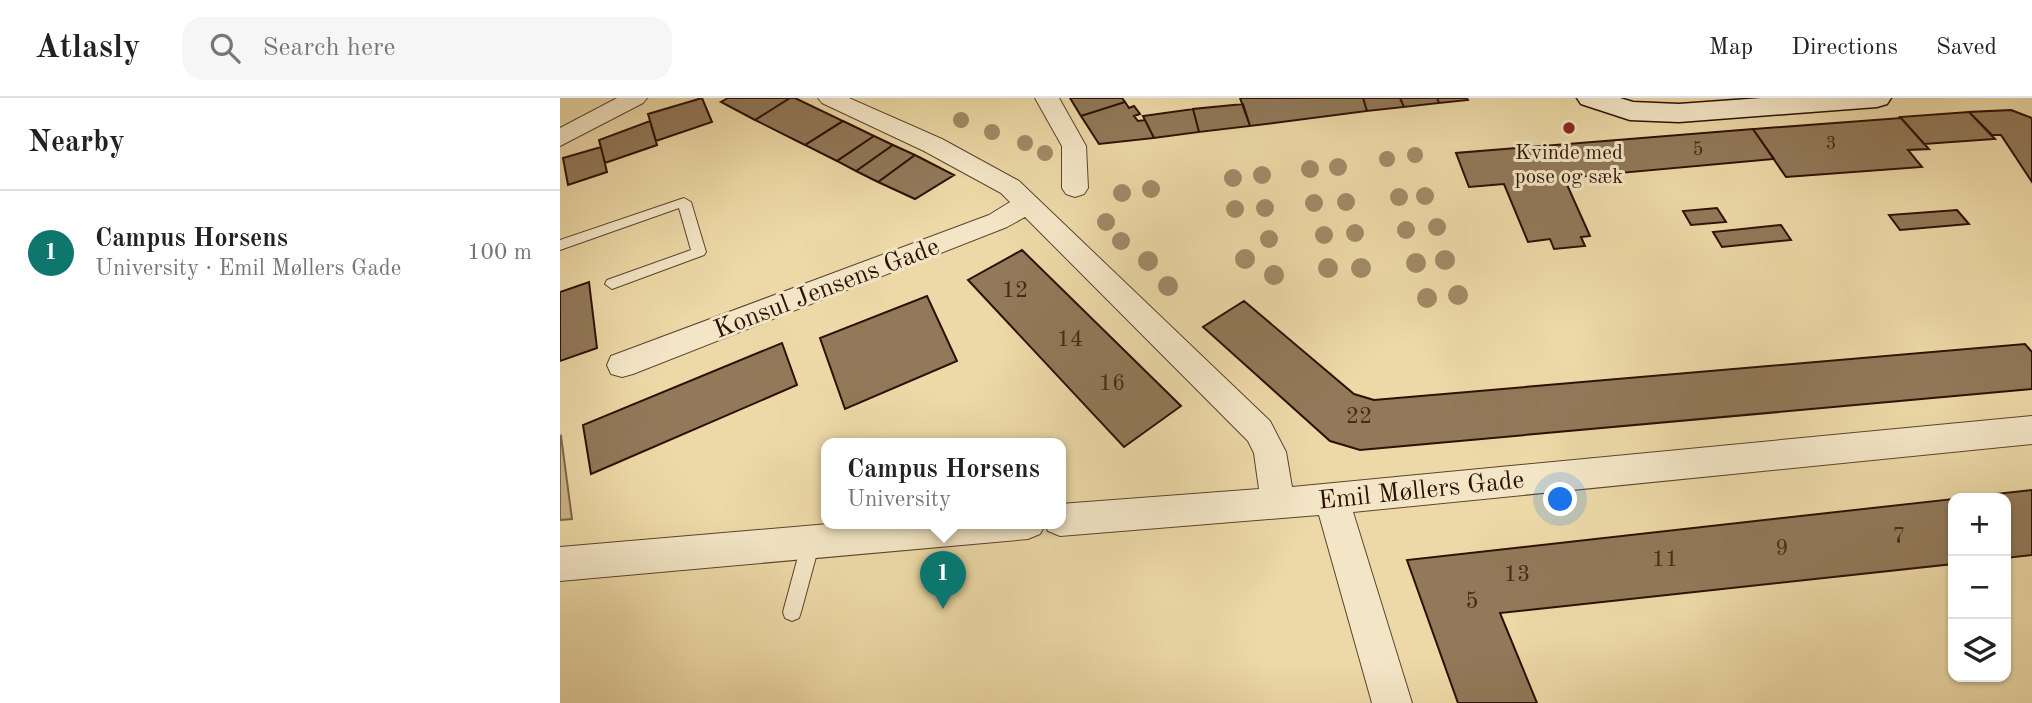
<!DOCTYPE html>
<html lang="en">
<head>
<meta charset="utf-8">
<style>
  :root { --surface:#fff; --page:#f6f6f6; --text:#222; --muted:#767676; --line:#e0e0e0; --accent:#0f766e }
  body { margin:0; font-family:"Old Standard TT",serif; background:var(--page); color:var(--text) }
  .controls { position:absolute; right:21px; bottom:21px; display:grid; overflow:hidden; border-radius:14px; box-shadow:0 2px 5px #0004 }
  .controls button { width:63px; height:63px; display:grid; place-items:center; padding:0; border:0; border-bottom:2px solid var(--line); background:var(--surface); color:var(--text); font:35px sans-serif }
  .you { position:absolute; left:1001px; top:402px; width:24px; height:24px; margin:-18px; border:5px solid #fff; border-radius:50%; background:#1a73e8; box-shadow:0 0 0 10px #1a73e833 }
  .badge { display:grid; place-items:center; width:46px; height:46px; border-radius:50%; background:var(--accent); color:#fff; font-size:23px; font-weight:700 }
  .pin { position:absolute; translate:-50% -58px; filter:drop-shadow(0 2px 4px #0008) }
  .pin::after { content:''; position:absolute; top:37px; width:24px; height:21px; background:inherit; clip-path:polygon(0 0,100% 0,50% 100%) }
  .popup { position:absolute; left:261px; top:340px; width:245px; height:91px; box-sizing:border-box; display:grid; place-content:center; border-radius:14px; background:var(--surface); filter:drop-shadow(0 2px 5px #0005); font-size:23px; white-space:nowrap; color:var(--muted) }
  .popup b { font-size:26px; color:var(--text) }
  .popup::after { content:''; position:absolute; left:50%; top:100%; margin-left:-14px; border:14px solid transparent; border-top-color:var(--surface) }
  .list { margin:0; padding:0; list-style:none }
  h2 { display:flex; justify-content:space-between; align-items:center; height:91px; margin:0; padding:0 28px; font-size:30px }
  h2 small { font-size:23px; font-weight:400; color:var(--muted) }
  .list li { display:grid; grid-template-columns:46px 1fr auto; gap:21px; align-items:center; box-sizing:border-box; height:126px; padding:0 28px; border-top:2px solid var(--line) }
  .list b { display:block; font-size:26px; white-space:nowrap }
  .list p { margin:0; font-size:23px; white-space:nowrap; color:var(--muted) }
  .list em { font-size:23px; font-style:normal; color:var(--muted) }
  .icon { flex:none; width:38px; height:38px; fill:none; stroke:currentColor; stroke-width:2; stroke-linecap:round; stroke-linejoin:round }
  .map { position:relative; flex:none; width:1472px; height:605px; overflow:hidden }
  header { display:flex; align-items:center; gap:42px; box-sizing:border-box; height:98px; padding:0 35px; background:var(--surface); border-bottom:2px solid var(--line) }
  header strong { font-size:33px }
  nav { display:flex; gap:38px; margin-inline-start:auto; font-size:24px }
  .search { width:490px; height:63px; background:var(--page); display:flex; align-items:center; gap:18px; box-sizing:border-box; padding:0 24px; border-radius:21px; color:var(--muted); font-size:26px }
  main { display:flex }
  aside { flex:1; background:var(--surface) }
  .map>svg:first-child { display:block }
  .green { fill:#ccb78b; stroke:#7d6448; stroke-width:2 }
  .building { fill:#917959; stroke:#2e1004; stroke-width:2 }
  .lines { fill:none; stroke-linecap:round; stroke-linejoin:round }
  .lane-casing { stroke:#5e422d; stroke-width:2 }
  .street-casing { stroke:#5e422d; stroke-width:2 }
  .secondary-casing { stroke:#2e1004; stroke-width:3 }
  .lane { fill:#f3e6c6; fill-rule:evenodd }
  .street { fill:#f3e6c6; fill-rule:evenodd }
  .secondary { fill:#f3e6c6; fill-rule:evenodd }
  .tree { fill:#a28a67 }
  .poi-dot { fill:#8f2418; stroke:#f3e6c6; stroke-width:2.5 }
  .labels { text-anchor:middle; stroke-width:6; stroke-linejoin:round; paint-order:stroke }
  .far-number-label { font-size:19px; fill:#472a19 }
  .far-poi-label { font-size:21px; fill:#2e1004; stroke:#f3e6c6 }
  .number-label { font-size:23px; fill:#472a19 }
  .street-label { font-size:26px; fill:#2e1004; stroke:#f3e6c6 }
</style>
</head>
<body>
<header>
<strong>Atlasly</strong>
<div class="search"><svg class="icon" aria-label="search" viewBox="0 0 24 24"><circle cx="10" cy="10" r="6"/><path d="M15 15l6 6"/></svg>Search here</div>
<nav><a>Map</a><a>Directions</a><a>Saved</a></nav>
</header>
<main>
<aside>
<h2>Nearby<small></small></h2>
<ul class="list">
<li><span class="badge">1</span><div><b>Campus Horsens</b><p>University · Emil Møllers Gade</p></div><em>100 m</em></li>
</ul>
</aside>
<div class="map">
<svg width="1472" height="605" viewBox="0 0 1472 605">
  <rect width="100%" height="100%" fill="#ecd9a7"/>
  <filter id="stains"><feTurbulence type="fractalNoise" baseFrequency=".00286" numOctaves="4"/><feColorMatrix values="0 0 0 0 .2 0 0 0 0 .09 0 0 0 0 .02 0 0 0 .5 -.17"/></filter>
  <radialGradient id="worn" r=".72"><stop offset=".6" stop-color="#630" stop-opacity="0"/><stop offset="1" stop-color="#630" stop-opacity=".3"/></radialGradient>
  <path class="green" d="M 1,338 L 12,421 L 0,422 L 0,339 Z"/>
  <path class="building" d="M 142,0 L 152,24 L 96,43 L 88,16 Z
    M 168,0 L 230,0 L 195,22 L 161,4 Z
    M 230,0 L 235,0 L 283,23 L 245,47 L 195,22 Z
    M 510,0 L 562,0 L 565,4 L 521,18 Z
    M 680,0 L 803,0 L 807,13 L 690,28 Z
    M 803,0 L 840,0 L 844,9 L 807,13 Z
    M 840,0 L 877,0 L 879,5 L 844,9 Z
    M 877,0 L 907,0 L 908,2 L 879,5 Z
    M 565,4 L 569,10 L 574,8 L 580,16 L 574,18 L 578,23 L 585,22 L 594,40 L 539,46 L 521,18 Z
    M 683,6 L 690,28 L 639,34 L 633,11 Z
    M 633,11 L 639,34 L 594,40 L 583,18 Z
    M 1451,12 L 1472,20 L 1472,84 L 1441,37 L 1432,37 L 1409,14 Z
    M 1409,14 L 1435,41 L 1364,46 L 1340,19 Z
    M 1341,20 L 1369,51 L 1348,52 L 1362,69 L 1226,79 L 1193,31 Z
    M 90,23 L 97,47 L 45,65 L 39,42 Z
    M 283,23 L 314,38 L 277,63 L 245,47 Z
    M 1193,31 L 1214,61 L 1004,80 L 1030,138 L 1021,139 L 1025,148 L 994,151 L 990,141 L 968,144 L 944,86 L 909,89 L 896,55 Z
    M 314,38 L 333,47 L 296,73 L 277,63 Z
    M 333,47 L 355,57 L 318,84 L 296,73 Z
    M 41,49 L 47,74 L 8,87 L 3,60 Z
    M 355,57 L 394,77 L 355,101 L 318,84 Z
    M 1157,110 L 1166,124 L 1131,127 L 1123,113 Z
    M 1397,112 L 1409,126 L 1340,132 L 1329,117 Z
    M 1221,127 L 1231,142 L 1162,149 L 1153,134 Z
    M 462,152 L 621,308 L 564,349 L 408,182 Z
    M 29,184 L 37,250 L 0,263 L 0,194 Z
    M 367,198 L 397,263 L 285,311 L 260,240 Z
    M 684,203 L 794,296 L 814,302 L 1465,246 L 1472,254 L 1472,291 L 800,352 L 770,343 L 643,229 Z
    M 222,245 L 237,287 L 31,376 L 23,327 Z
    M 1472,392 L 1472,457 L 1446,460 L 1446,400 L 1400,400 Z
    M 1393,401 L 1393,466 L 940,515 L 977,605 L 898,605 L 847,462 Z"/>
  <g class="lines">
    <g class="lane-casing">
      <path id="lane" d="M 124,100 L 131,104 L 146,154 L 144,157 L 52,191 L 45,186 L 47,182 L 131,152 L 119,110 L 0,152 L 0,142 Z
        M 251,436 L 257,438 L 260,444 L 241,514 L 239,520 L 232,523 L 225,520 L 223,514 L 242,444 L 245,438 Z"/>
    </g>
    <g class="street-casing">
      <path id="street" d="M 57,0 L 87,0 L 83,5 L 0,48 L 0,30 Z
        M 258,0 L 289,0 L 382,41 L 459,83 L 710,323 L 726,354 L 732,389 L 1472,318 L 1472,346 L 793,414 L 852,605 L 812,605 L 759,417 L 500,438 L 488,433 L 485,427 L 480,436 L 468,441 L 0,483 L 0,449 L 280,425 L 500,425 L 500,406 L 699,391 L 694,355 L 688,343 L 465,119 L 447,129 L 73,276 L 62,279 L 51,276 L 47,267 L 51,258 L 429,117 L 450,104 L 441,95 L 364,53 L 262,5 Z
        M 475,0 L 499,0 L 526,48 L 528,90 L 524,96 L 515,99 L 506,96 L 502,90 L 502,48 Z"/>
    </g>
    <g class="secondary-casing">
      <path id="secondary" d="M 1017,0 L 1060,0 L 1073,4 L 1119,6 L 1202,0 L 1331,0 L 1327,6 L 1317,9 L 1119,24 L 1070,22 L 1021,6 Z"/>
    </g>
    <use href="#lane" class="lane"/>
    <use href="#street" class="street"/>
    <use href="#secondary" class="secondary"/>
  </g>
  <g class="tree">
    <circle cx="401" cy="22" r="8"/>
    <circle cx="432" cy="34" r="8"/>
    <circle cx="465" cy="45" r="8"/>
    <circle cx="485" cy="55" r="8"/>
    <circle cx="855" cy="57" r="8"/>
    <circle cx="827" cy="61" r="8"/>
    <circle cx="778" cy="69" r="9"/>
    <circle cx="750" cy="71" r="9"/>
    <circle cx="702" cy="77" r="9"/>
    <circle cx="673" cy="80" r="9"/>
    <circle cx="591" cy="91" r="9"/>
    <circle cx="562" cy="95" r="9"/>
    <circle cx="865" cy="98" r="9"/>
    <circle cx="839" cy="99" r="9"/>
    <circle cx="786" cy="104" r="9"/>
    <circle cx="754" cy="105" r="9"/>
    <circle cx="705" cy="110" r="9"/>
    <circle cx="675" cy="111" r="9"/>
    <circle cx="546" cy="124" r="9"/>
    <circle cx="877" cy="129" r="9"/>
    <circle cx="846" cy="132" r="9"/>
    <circle cx="795" cy="135" r="9"/>
    <circle cx="764" cy="137" r="9"/>
    <circle cx="709" cy="141" r="9"/>
    <circle cx="561" cy="143" r="9"/>
    <circle cx="685" cy="161" r="10"/>
    <circle cx="885" cy="162" r="10"/>
    <circle cx="588" cy="163" r="10"/>
    <circle cx="856" cy="165" r="10"/>
    <circle cx="768" cy="170" r="10"/>
    <circle cx="801" cy="170" r="10"/>
    <circle cx="714" cy="177" r="10"/>
    <circle cx="608" cy="188" r="10"/>
    <circle cx="898" cy="197" r="10"/>
    <circle cx="867" cy="200" r="10"/>
  </g>
  <circle class="poi-dot" cx="1009" cy="30" r="7"/>
  <g class="labels">
    <g class="far-number-label">
      <text x="1271" y="51">3</text>
      <text x="1138" y="57">5</text>
    </g>
    <g class="far-poi-label">
      <text x="1009" y="61">Kvinde med<tspan x="1009" dy="24">pose og sæk</tspan></text>
    </g>
    <g class="number-label">
      <text x="455" y="199">12</text>
      <text x="510" y="248">14</text>
      <text x="552" y="292">16</text>
      <text x="799" y="325">22</text>
      <text x="1339" y="445">7</text>
      <text x="1222" y="457">9</text>
      <text x="1105" y="468">11</text>
      <text x="957" y="483">13</text>
      <text x="912" y="510">5</text>
    </g>
    <g class="street-label">
      <text transform="translate(266 189) rotate(-21)" y="9">Konsul Jensens Gade</text>
      <text transform="translate(861 391) rotate(-6)" y="9">Emil Møllers Gade</text>
    </g>
  </g>
  <rect width="100%" height="100%" filter="url(#stains)"/>
  <rect width="100%" height="100%" fill="url(#worn)"/>
</svg>
<div class="controls">
<button>+</button>
<button>−</button>
<button><svg class="icon" aria-label="layers" viewBox="0 0 24 24"><path d="M12 4l9 5-9 5-9-5zM3 14l9 5 9-5"/></svg></button>
</div>
<div class="you"></div>
<div class="pin badge" style="left:383px;top:511px">1</div>
<div class="popup"><b>Campus Horsens</b>University</div>
</div>
</main>
</body>
</html>
